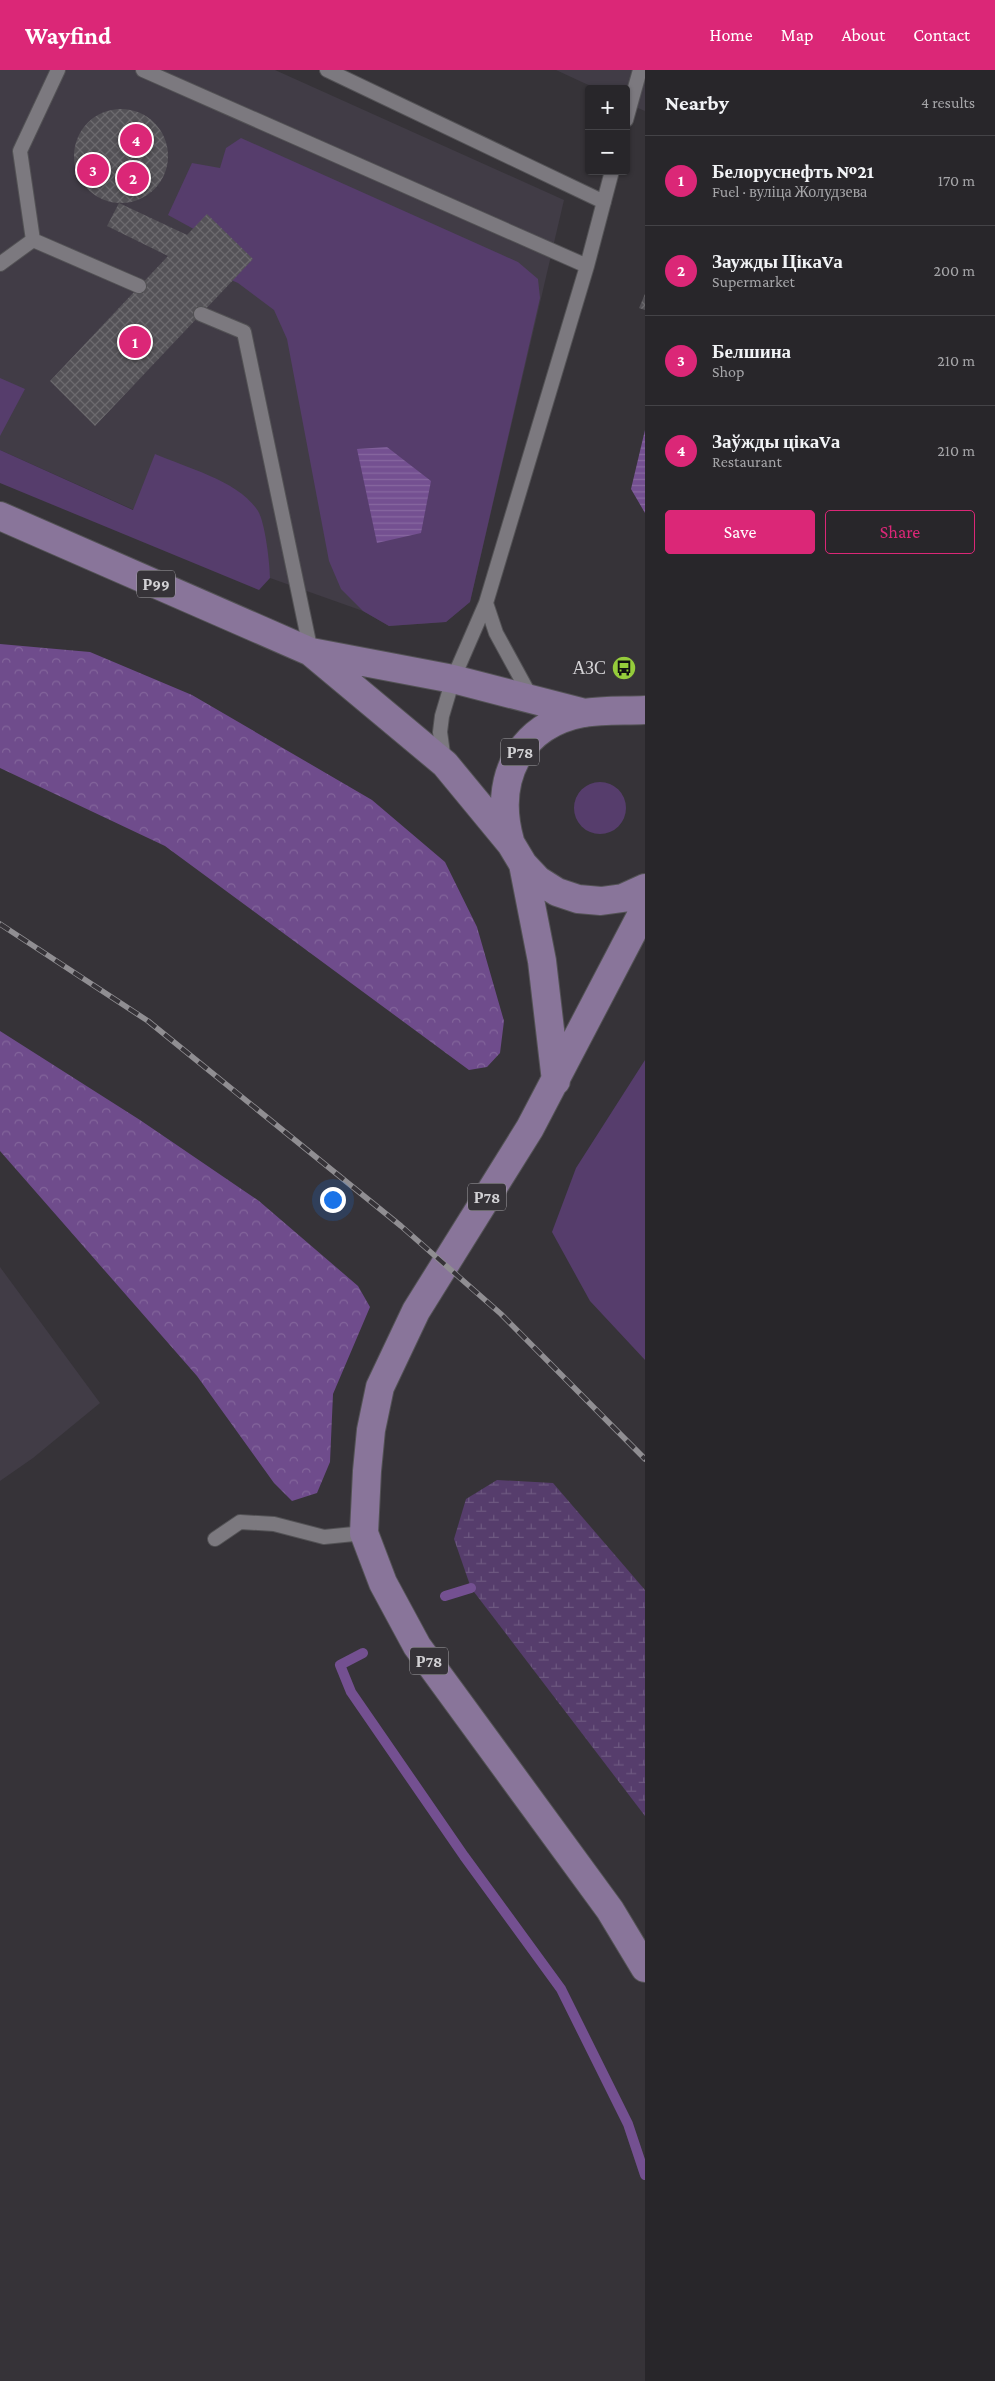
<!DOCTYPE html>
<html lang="en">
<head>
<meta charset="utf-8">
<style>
  :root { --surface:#28262a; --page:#302e32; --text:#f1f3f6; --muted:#a5a5a8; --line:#444347; --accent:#db2777 }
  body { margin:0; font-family:"Crimson Pro",serif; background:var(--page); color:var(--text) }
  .controls { position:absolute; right:15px; top:15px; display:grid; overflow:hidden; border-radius:5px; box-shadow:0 1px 4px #0004 }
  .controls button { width:45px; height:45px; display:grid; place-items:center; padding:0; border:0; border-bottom:1px solid var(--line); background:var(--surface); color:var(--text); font:25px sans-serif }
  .you { position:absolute; left:332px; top:1129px; width:18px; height:18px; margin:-12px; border:4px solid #fff; border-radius:50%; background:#1a73e8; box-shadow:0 0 0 8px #1a73e833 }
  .badge { display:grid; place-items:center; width:32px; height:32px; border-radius:50%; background:var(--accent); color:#fff; font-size:16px; font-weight:700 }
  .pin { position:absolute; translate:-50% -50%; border:2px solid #fff; box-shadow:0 1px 5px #0006 }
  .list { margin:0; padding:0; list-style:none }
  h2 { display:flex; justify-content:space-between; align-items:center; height:65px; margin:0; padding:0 20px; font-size:21px }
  h2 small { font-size:16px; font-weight:400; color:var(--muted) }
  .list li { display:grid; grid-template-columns:32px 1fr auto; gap:15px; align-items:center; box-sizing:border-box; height:90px; padding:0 20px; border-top:1px solid var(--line) }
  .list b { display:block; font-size:19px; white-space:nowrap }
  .list p { margin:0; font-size:16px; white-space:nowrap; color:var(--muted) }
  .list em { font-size:16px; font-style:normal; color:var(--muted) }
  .actions { display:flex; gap:10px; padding:15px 20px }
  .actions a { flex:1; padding:11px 0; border:1px solid var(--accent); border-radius:5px; text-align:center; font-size:18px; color:var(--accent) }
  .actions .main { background:var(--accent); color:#fff }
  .map { position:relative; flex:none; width:645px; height:2311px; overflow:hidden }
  header { display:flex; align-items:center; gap:30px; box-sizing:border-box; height:70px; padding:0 25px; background:var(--accent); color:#fff }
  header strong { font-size:24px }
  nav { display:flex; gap:28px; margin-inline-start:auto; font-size:18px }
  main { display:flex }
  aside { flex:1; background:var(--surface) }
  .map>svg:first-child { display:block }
  .built { fill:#413c46 }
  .grass { fill:#563d6c }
  .forest { fill:url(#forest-crowns) }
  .wetland { fill:url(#wetland-marsh) }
  .water { fill:url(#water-rules) }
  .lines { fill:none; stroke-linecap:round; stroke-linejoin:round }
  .stream { stroke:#745091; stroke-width:10 }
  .building { fill:url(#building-cross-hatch) }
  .service-casing { stroke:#535255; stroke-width:16 }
  .primary-casing { stroke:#535255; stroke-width:30 }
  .service { stroke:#7c797f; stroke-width:14 }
  .primary { stroke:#89759a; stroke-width:28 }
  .rail-casing { stroke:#908e92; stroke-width:5.5 }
  .rail { stroke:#363338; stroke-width:4; stroke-dasharray:11; stroke-linecap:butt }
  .labels { text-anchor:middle; stroke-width:4; stroke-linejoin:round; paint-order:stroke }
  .shield { fill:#363338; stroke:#a3a2a5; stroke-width:1 }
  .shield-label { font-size:16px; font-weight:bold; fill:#d2d1d4 }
  .poi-label { font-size:18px; fill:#d2d1d4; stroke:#363338; text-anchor:end }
</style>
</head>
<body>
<header>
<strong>Wayfind</strong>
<nav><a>Home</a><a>Map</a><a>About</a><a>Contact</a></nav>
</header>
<main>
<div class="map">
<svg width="645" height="2311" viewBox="0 0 645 2311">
  <defs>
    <pattern id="forest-crowns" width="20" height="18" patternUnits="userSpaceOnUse" patternTransform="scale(1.25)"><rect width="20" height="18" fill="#6f4c8c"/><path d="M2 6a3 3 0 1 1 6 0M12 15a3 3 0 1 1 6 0" fill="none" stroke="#83659b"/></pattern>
    <pattern id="wetland-marsh" width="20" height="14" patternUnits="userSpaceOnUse" patternTransform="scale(1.25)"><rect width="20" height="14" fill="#563d6c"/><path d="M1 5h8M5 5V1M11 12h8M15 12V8" fill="none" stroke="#6d5880"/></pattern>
    <pattern id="water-rules" width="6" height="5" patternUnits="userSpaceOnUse" patternTransform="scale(1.25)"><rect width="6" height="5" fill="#745091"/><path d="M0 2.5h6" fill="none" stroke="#8768a0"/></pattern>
    <pattern id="building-cross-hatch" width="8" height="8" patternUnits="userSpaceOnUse" patternTransform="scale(1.25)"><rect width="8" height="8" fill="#545257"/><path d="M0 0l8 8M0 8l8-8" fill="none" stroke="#6c6a6e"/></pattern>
  </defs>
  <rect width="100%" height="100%" fill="#363338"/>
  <path class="built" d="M 0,0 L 275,0 L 564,130 L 470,532 L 446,552 L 389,556 L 363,541 L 270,508 L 134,440 L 0,380 Z
    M 556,0 L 645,0 L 645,41 L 626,33 L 626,19 L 597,19 Z
    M 0,1197 L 100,1333 L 33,1388 L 0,1411 Z"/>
  <path class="grass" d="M 241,68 L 518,192 L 538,209 L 540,228 L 470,532 L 446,552 L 389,556 L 363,541 L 341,519 L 329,491 L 287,269 L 274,240 L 238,213 L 199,196 L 212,169 L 168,145 L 192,93 L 220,98 L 226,78 Z
    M 0,308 L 25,319 L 0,366 Z
    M 0,380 L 133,440 L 155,384 C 187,398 239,411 258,441 C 265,452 270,494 270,508 L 259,520 L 0,413 Z
    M574 738a26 26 0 1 1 52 0a26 26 0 1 1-52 0Z
    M 645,990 L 645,1290 L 590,1231 L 552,1162 L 576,1098 Z"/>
  <path class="forest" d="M 0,574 L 90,582 L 192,625 L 372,730 L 445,792 L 477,857 L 504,951 L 500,983 L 487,997 L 469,1000 L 165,776 L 0,698 Z
    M 0,961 L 140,1050 L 259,1131 L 358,1216 L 370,1237 L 333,1324 L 330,1392 L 317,1423 L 292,1431 L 274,1413 L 197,1306 L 0,1081 Z"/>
  <path class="wetland" d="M 497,1410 L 553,1413 L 645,1520 L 645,1746 L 471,1518 L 454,1469 L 466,1429 Z"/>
  <path class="water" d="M 645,360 L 645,443 L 631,419 Z
    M 387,377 L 431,411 L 421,463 L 377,473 L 357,379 Z"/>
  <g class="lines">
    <path class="stream" d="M 445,1526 L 471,1518
      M 363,1583 L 340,1595 L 351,1622 L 464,1786 L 561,1919 L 628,2054 L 645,2105"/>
  </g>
  <path class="building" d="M74 86a47 47 0 1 1 94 0a47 47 0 1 1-94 0Z
    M 119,133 L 187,165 L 207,144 L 253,189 L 95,356 L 50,311 L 168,186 L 107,156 Z
    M 645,224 L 645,240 L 639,238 Z"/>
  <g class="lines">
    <g class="service-casing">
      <path id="service" d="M 143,0 L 587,196
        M 327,0 L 604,132
        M 626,50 L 640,0
        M 33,170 L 20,81 L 58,0
        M 0,194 L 33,170 L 139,216
        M 201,244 L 244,262 L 311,582
        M 486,533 L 496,563 L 532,629
        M 444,691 L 440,662 L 442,646 L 453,609 L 486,533 L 587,196 L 612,101
        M 215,1469 L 240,1452 L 274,1454 L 324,1467 L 364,1463"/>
    </g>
    <g class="primary-casing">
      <path id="primary" d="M 0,446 L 311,582 L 453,609 L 585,643
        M 312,583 L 445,694 L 511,774 L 523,794 L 538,810 L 557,822 L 578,829 L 601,831 L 623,828 L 645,818
        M 510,771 C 493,710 519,655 583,643 C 603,640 625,641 645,640
        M 523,794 L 542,891 L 556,1011
        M 645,838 L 530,1058 L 416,1241 L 380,1317 L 371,1360 L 367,1401 L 364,1463 L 383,1513 L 417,1576 L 610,1840 L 645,1898"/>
    </g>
    <use href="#service" class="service"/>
    <use href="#primary" class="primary"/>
    <g class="rail-casing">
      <path id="rail" d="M 0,854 L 148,951 L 401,1156 L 501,1244 L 645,1389"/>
    </g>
    <use href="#rail" class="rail"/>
  </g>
  <defs>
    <g id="bus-disc" transform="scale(1.25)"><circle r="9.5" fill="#95cc3b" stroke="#363338"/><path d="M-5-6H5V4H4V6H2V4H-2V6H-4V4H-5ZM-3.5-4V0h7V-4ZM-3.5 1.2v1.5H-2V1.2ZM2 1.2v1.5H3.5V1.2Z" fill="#111"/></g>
  </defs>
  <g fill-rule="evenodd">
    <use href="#bus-disc" x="624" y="598"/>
  </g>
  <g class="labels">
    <g class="shield">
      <rect x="137" y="500.5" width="38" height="27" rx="4"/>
      <rect x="501" y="668.5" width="38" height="27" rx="4"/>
      <rect x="468" y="1113.5" width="38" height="27" rx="4"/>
      <rect x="410" y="1577.5" width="38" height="27" rx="4"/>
    </g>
    <g class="shield-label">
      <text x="156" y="520">Р99</text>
      <text x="520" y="688">Р78</text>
      <text x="487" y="1133">Р78</text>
      <text x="429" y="1597">Р78</text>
    </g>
    <g class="poi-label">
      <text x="606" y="604">АЗС</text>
    </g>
  </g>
</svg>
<div class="controls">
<button>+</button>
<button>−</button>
</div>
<div class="you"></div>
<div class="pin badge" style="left:135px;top:272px">1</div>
<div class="pin badge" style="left:133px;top:108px">2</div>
<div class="pin badge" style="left:93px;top:100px">3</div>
<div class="pin badge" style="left:136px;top:70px">4</div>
</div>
<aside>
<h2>Nearby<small>4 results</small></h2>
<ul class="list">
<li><span class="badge">1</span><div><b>Белоруснефть №21</b><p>Fuel · вуліца Жолудзева</p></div><em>170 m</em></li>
<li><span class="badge">2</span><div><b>Заужды ЦікаVа</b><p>Supermarket</p></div><em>200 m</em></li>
<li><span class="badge">3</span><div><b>Белшина</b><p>Shop</p></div><em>210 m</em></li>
<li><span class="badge">4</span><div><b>Заўжды цікаVа</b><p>Restaurant</p></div><em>210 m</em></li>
</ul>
<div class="actions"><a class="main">Save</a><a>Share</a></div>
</aside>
</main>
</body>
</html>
